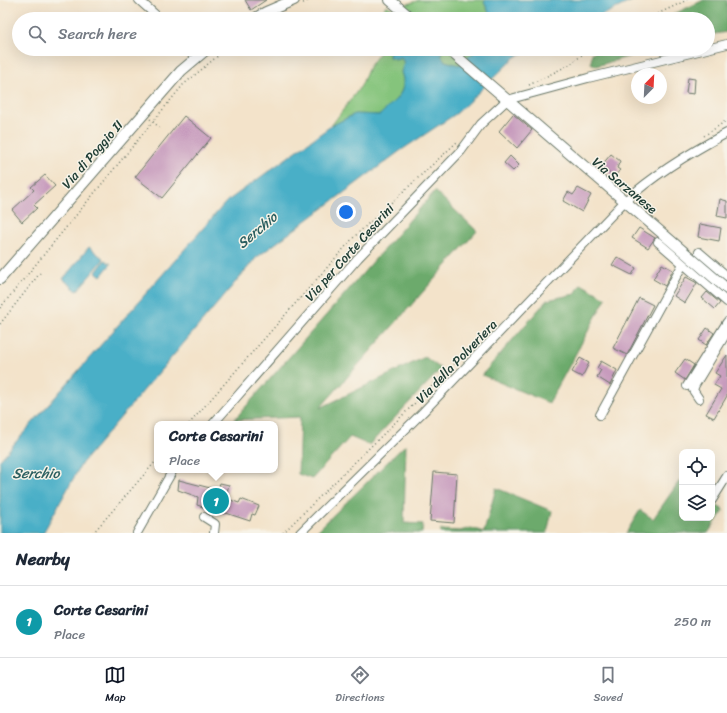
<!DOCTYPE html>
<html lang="en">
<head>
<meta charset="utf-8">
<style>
  :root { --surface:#fff; --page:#f2f2f3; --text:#1f2937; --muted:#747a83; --line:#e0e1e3; --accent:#111827 }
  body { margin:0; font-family:Sriracha,sans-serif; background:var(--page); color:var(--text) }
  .controls { position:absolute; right:12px; bottom:12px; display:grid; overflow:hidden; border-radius:8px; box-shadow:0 4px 16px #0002 }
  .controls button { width:36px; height:36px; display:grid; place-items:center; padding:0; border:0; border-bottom:1px solid var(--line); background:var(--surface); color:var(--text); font:20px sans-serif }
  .compass { position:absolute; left:631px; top:68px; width:36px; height:36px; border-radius:50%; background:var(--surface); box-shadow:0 4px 16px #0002; rotate:24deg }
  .you { position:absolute; left:346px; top:212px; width:14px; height:14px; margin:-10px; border:3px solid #fff; border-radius:50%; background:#1a73e8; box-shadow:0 0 0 6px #1a73e833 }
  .badge { display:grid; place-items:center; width:26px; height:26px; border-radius:50%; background:var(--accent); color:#fff; font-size:13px; font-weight:700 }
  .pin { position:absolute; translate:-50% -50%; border:2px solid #fff; box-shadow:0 1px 4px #0006 }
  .popup { position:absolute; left:154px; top:421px; width:124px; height:52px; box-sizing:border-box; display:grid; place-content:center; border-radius:8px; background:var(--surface); filter:drop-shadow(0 1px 3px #0005); font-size:13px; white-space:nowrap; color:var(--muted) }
  .popup b { font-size:15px; color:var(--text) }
  .popup::after { content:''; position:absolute; left:50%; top:100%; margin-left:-8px; border:8px solid transparent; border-top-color:var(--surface) }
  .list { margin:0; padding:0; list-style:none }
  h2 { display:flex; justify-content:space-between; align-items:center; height:52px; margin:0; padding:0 16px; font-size:17px }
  h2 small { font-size:13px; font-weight:400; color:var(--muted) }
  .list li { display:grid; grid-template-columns:26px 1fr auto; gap:12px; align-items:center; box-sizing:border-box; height:72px; padding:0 16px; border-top:1px solid var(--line) }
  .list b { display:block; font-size:15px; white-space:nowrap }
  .list p { margin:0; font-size:13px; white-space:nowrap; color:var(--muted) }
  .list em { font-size:13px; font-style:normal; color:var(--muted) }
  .icon { flex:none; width:22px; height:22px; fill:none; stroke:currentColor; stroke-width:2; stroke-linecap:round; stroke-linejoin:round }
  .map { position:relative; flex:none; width:727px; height:533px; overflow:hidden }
  .search { position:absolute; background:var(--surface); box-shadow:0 4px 16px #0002; left:12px; right:12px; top:12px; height:44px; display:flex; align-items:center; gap:10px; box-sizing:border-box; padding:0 14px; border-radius:22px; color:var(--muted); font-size:15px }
  .sheet { height:124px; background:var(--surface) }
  nav { display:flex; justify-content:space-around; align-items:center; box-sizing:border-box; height:56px; border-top:1px solid var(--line); background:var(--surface); font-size:11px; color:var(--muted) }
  nav a { display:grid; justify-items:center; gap:2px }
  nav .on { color:var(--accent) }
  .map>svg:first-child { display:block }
  .green { fill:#85c47c; stroke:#528058 }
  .forest { fill:#6caa6c; stroke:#467450 }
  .water { fill:#48afc7; stroke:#34767e }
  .building { fill:#c79bbd }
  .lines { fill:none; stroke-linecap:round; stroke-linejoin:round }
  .minor-casing { stroke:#697768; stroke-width:10 }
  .major-casing { stroke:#697768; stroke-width:12 }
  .path { stroke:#697768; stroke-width:1.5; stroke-dasharray:1 3; stroke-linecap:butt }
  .minor { stroke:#fff; stroke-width:8 }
  .major { stroke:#fff; stroke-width:10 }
  .labels { text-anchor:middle; stroke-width:3; stroke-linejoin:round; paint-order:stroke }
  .street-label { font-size:13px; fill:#1f3d34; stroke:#f7f3e8 }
  .water-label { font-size:14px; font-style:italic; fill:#2b5f60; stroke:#f7f3e8 }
</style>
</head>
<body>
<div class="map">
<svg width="727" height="533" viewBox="0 0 727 533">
  <rect width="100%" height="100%" fill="#f7f3e8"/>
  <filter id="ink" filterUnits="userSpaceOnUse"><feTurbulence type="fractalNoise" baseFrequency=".025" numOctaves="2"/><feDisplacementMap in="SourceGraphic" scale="8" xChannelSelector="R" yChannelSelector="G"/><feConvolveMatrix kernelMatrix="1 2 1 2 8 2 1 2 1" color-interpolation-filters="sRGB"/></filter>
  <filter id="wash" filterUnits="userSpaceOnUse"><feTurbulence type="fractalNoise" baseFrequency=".012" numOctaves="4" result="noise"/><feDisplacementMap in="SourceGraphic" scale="16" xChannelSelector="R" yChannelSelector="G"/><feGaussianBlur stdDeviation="0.9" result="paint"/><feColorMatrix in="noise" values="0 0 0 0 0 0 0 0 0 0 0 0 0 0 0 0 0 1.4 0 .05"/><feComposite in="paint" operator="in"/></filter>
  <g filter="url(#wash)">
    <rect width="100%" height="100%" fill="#f3e3ca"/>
    <path class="green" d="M 419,0 L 486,0 L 484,2 L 490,15 L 527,19 L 410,19 L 407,11 L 402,17 L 393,10 L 394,19 L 380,19 L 386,5 L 393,9 Z
      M 381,49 L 390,49 L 389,56 L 396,59 L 401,57 L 404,64 L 401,72 C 409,93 394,100 380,115 L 355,114 L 331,126 L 361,86 L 369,67 L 381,51 Z
      M 442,49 L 478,49 L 459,65 L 445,61 L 441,55 Z"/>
    <path class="forest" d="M 704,0 L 727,0 L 727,32 L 708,35 L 708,19 L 663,19 Z
      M 600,49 L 655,49 L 596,66 L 591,63 L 592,53 Z
      M 435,191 L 477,231 L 320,408 L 425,357 L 441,369 L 369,445 L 350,437 L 312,479 L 298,474 L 300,417 L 234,420 Z
      M 581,284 L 606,298 L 549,403 L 482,375 L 547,300 L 575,294 Z
      M 406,444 L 404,523 L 423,524 L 422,533 L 315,533 Z
      M 680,480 L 682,481 L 682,518 L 712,518 L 712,503 L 724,510 L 708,533 L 626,533 L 640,510 L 653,519 Z
      M 496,488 L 552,511 L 547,533 L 440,533 L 441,530 L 460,531 L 471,528 L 484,532 Z"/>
    <path class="water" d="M 486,0 L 634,0 L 594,19 L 527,19 L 490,15 L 484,2 Z
      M 390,49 L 442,49 L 441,55 L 445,61 L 459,65 L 478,49 L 531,49 L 515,57 L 457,113 L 400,151 L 256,258 L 82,463 L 43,533 L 0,533 L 0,460 L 226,202 L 331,126 L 355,114 L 380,115 C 394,100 409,93 401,72 L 404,63 L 401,57 L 396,59 L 389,57 Z
      M 89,247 L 104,259 L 77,291 L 63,279 Z
      M 105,260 L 111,264 L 101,276 L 96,272 Z"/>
    <g id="blocks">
      <path class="building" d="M 245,0 L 266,0 L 251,10 Z
        M 688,78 L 695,79 L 694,94 L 686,93 Z
        M 513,114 L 532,130 L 517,148 L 499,131 Z
        M 184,116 L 211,138 L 162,198 L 135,177 Z
        M 611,154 L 620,161 L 617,168 L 620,170 L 614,177 L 601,166 Z
        M 510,156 L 519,165 L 513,171 L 504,163 Z
        M 45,175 L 55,186 L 34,205 L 37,208 L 22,222 L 12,210 L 34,190 L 31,187 Z
        M 578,188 L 591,195 L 582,212 L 563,201 L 568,192 L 573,195 Z
        M 720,199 L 727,201 L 727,218 L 717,216 Z
        M 700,224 L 721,228 L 719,241 L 698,237 Z
        M 639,228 L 655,238 L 648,248 L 632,238 Z
        M 617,257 L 636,268 L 632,275 L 612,265 Z
        M 662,264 L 673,270 L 665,286 L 653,279 Z
        M 686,277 L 697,283 L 685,303 L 674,296 Z
        M 707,292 L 720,303 L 715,309 L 702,298 Z
        M 639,298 L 653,305 L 627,355 L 613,348 Z
        M 707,328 L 714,333 L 706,345 L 699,340 Z
        M 727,355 L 727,396 L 714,418 L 706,414 L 721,389 L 714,385 L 720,376 L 715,373 Z
        M 580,358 L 589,363 L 582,377 L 572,372 Z
        M 685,359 L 694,365 L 685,380 L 675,373 Z
        M 601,361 L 617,370 L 610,385 L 597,377 L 601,370 L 597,368 Z
        M 434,472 L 457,474 L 454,523 L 430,521 Z
        M 179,480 L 218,490 L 220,483 L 229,485 L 225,498 L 239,503 L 241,499 L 259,506 L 255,515 L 252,514 L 250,521 L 226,513 L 225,514 L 197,505 L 198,497 L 178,490 Z"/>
    </g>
  </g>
  <g filter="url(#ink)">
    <use href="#blocks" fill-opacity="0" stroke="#697768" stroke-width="1"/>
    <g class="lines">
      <g class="minor-casing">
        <path id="minor" d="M 139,0 L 160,19
          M 658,242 L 727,302
          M 699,252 L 727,276
          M 687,386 L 727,322
          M 699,399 L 693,390 L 695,385 L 727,332
          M 600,415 L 683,264
          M 213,424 L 358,258 L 461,151 L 481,124 L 507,100 L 588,78 L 727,44
          M 712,500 L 727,476
          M 204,517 L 215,524 L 214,533
          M 137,533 L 173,470
          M 300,533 L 423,412 L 625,201 C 655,174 691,152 727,133"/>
      </g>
      <g class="major-casing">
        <path id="major" d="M 390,0 L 412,19
          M 254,19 L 266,12 L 294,0
          M 448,49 L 727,289
          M 0,279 L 181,71 L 207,49"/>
      </g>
      <path class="path" d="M 303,3 L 310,0
        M 647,19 L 687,0
        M 529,85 L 571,64 L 589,49
        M 150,119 L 160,128
        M 704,136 L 727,120
        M 0,308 L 183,85 L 226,49
        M 0,324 L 40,273
        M 189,424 L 355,236 L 457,142
        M 93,533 L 157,460
        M 283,533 L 484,335"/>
      <use href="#minor" class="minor"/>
      <use href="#major" class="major"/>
    </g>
  </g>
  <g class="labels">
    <g class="street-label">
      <text transform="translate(92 154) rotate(-49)" y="5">Via di Poggio II</text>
      <text transform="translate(625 185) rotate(40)" y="5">Via Sarzanese</text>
      <text transform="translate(349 252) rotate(-48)" y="5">Via per Corte Cesarini</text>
      <text transform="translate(456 361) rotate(-46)" y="5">Via della Polveriera</text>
    </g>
    <g class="water-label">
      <text transform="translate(257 230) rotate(-40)" y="5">Serchio</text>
      <text x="36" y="478">Serchio</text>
    </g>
  </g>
</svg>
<div class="controls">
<button><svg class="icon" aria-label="locate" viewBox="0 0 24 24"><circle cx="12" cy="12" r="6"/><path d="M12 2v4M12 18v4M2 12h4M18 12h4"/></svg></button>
<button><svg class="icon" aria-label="layers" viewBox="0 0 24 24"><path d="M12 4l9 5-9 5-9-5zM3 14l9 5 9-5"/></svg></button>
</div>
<svg class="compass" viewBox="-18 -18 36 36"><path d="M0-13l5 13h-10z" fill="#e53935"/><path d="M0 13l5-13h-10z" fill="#747a83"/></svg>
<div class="you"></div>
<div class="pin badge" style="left:216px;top:501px;background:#0f9aa8">1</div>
<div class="popup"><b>Corte Cesarini</b>Place</div>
<div class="search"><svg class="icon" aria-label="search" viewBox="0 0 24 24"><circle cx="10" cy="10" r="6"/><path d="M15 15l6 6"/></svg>Search here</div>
</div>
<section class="sheet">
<h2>Nearby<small></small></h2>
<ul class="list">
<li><span class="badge" style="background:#0f9aa8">1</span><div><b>Corte Cesarini</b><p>Place</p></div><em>250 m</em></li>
</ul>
</section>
<nav>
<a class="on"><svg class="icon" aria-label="map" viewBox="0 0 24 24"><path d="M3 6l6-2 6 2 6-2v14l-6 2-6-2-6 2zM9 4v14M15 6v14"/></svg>Map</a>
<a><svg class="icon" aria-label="directions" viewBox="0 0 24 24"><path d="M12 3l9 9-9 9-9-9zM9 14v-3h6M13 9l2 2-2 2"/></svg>Directions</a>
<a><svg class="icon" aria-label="saved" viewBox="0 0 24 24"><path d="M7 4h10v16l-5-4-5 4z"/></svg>Saved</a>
</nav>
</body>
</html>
